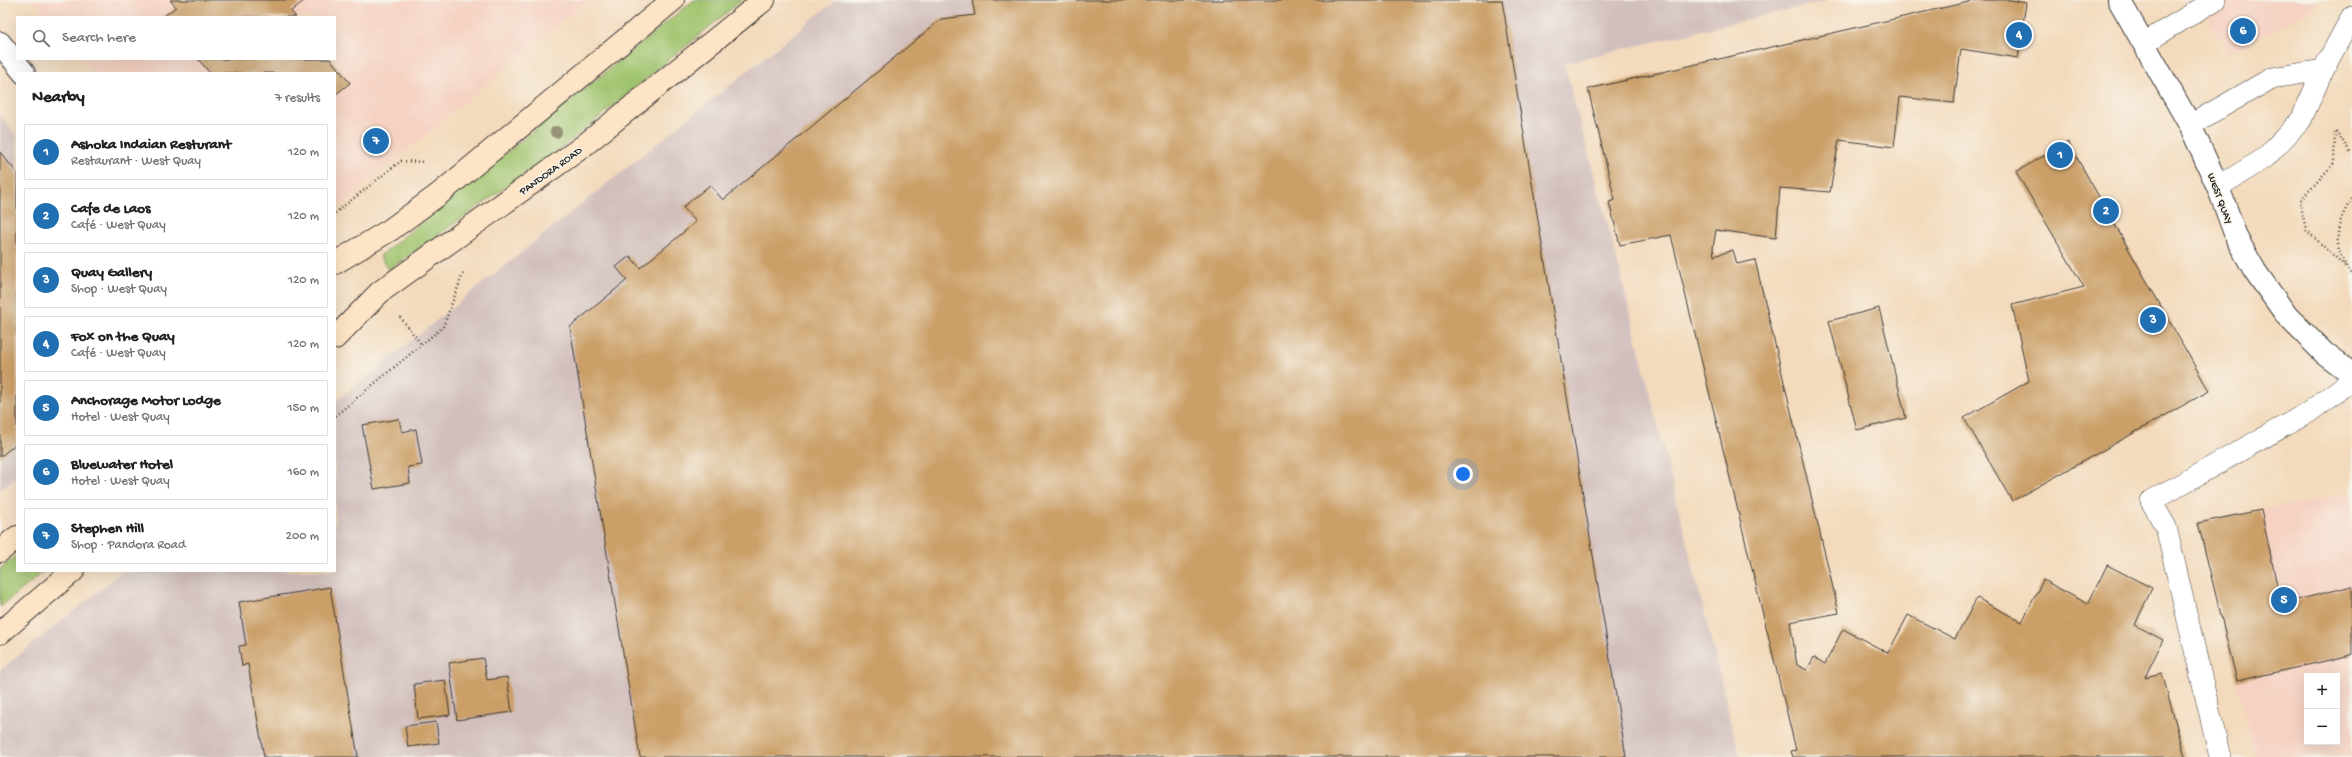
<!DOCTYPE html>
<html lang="en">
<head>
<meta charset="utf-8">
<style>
  :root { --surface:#fff; --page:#f6f6f6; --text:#202124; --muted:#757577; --line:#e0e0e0; --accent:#1f6fb2 }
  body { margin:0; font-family:"Gochi Hand",sans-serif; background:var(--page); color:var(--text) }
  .controls { position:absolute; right:12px; bottom:12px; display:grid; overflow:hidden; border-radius:0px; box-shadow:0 4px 16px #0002 }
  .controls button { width:36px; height:36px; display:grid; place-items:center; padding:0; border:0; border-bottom:1px solid var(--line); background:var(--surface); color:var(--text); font:20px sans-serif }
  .you { position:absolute; left:1463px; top:474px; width:14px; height:14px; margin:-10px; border:3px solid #fff; border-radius:50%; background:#1a73e8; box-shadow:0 0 0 6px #1a73e833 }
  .badge { display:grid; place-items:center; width:26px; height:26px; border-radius:50%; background:var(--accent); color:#fff; font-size:13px; font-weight:700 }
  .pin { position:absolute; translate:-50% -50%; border:2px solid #fff; box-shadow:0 1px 4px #0006 }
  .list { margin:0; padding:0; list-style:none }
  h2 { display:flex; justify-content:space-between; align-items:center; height:52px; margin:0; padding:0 16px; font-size:17px }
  h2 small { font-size:13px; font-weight:400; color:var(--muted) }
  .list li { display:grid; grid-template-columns:26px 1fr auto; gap:12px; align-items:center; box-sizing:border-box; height:56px; margin:0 8px 8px; padding:0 8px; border:1px solid var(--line); border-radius:0px }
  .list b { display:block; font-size:15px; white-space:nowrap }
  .list p { margin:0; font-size:13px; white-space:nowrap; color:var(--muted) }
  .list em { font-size:13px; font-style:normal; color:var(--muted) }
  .icon { flex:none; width:22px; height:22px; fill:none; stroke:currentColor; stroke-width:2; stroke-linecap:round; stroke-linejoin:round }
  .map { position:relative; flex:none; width:2352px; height:757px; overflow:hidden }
  .search { position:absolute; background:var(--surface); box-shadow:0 4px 16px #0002; left:16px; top:16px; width:320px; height:44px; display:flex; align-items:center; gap:10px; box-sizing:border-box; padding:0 14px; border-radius:0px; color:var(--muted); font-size:15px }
  .panel { position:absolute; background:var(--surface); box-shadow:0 4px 16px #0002; left:16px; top:72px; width:320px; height:500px; border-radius:0px }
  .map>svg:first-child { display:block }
  .built { fill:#f5d2c2; fill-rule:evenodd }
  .industrial { fill:#d1bfbd }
  .green { fill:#a0c46e; stroke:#5e7045 }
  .building { fill:#cb9f67 }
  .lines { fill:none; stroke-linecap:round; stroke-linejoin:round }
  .service-casing { stroke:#3c3834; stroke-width:22 }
  .tertiary-casing { stroke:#3c3834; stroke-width:24 }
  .secondary-casing { stroke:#3c3834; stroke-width:24 }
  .path { stroke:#3c3834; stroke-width:2.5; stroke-dasharray:1 3; stroke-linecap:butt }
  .service { stroke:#fff; stroke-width:21 }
  .tertiary { stroke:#fff; stroke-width:22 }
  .secondary { stroke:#fee4c6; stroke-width:22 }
  .tree { fill:#969274 }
  .labels { text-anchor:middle; stroke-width:3; stroke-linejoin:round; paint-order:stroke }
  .street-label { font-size:11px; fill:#1c1c1c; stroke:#f7f3e8 }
</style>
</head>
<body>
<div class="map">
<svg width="2352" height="757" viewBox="0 0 2352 757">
  <rect width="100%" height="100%" fill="#f7f3e8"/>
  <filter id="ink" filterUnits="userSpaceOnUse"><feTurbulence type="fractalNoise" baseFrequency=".025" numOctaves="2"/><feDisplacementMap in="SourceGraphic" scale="8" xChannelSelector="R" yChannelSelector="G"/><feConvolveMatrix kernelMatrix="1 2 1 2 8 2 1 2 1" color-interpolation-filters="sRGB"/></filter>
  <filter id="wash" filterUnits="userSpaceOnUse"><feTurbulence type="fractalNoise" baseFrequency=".012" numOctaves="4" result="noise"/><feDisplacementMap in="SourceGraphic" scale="16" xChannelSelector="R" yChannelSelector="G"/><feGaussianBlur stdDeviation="0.9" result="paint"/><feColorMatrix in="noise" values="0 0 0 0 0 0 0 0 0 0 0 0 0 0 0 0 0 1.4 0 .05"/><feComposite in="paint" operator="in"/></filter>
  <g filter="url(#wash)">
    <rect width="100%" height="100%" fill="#f3dabc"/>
    <path class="built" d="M 32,0 L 588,0 L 335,210 L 335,73 L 93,73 L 81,59 L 335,59 L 335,17 L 46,17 Z
      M 2196,0 L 2318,0 L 2313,8 L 2229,54 Z
      M 2352,493 L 2352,757 L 2255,757 L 2198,523 ZM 2307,676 L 2337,676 L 2337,742 L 2307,742 Z"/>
    <path class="industrial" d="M 836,0 L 1830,0 L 1564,63 L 1614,248 L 1740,757 L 0,757 L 0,670 L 124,571 L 335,571 L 335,402 Z
      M 0,115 L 17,136 L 17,476 L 0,490 Z"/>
    <path class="green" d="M 694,0 L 742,0 L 563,147 L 388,270 L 380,256 Z
      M 17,555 L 17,571 L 45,571 L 0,607 L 0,569 Z"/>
    <g id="blocks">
      <path class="building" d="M 170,0 L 305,0 L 291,11 L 296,17 L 163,17 L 176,7 Z
        M 972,0 L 1502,0 L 1626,757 L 640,757 L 570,327 L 627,280 L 616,267 L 630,256 L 640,268 L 696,222 L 683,207 L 710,185 L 723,200 L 941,19 L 975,15 Z
        M 1977,0 L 2011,0 L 2026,3 L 2018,58 L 1961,49 L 1954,103 L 1900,97 L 1894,147 L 1839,140 L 1830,192 L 1780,188 L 1776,238 L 1716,230 L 1713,248 L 1714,256 L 1733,250 L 1737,264 L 1755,260 L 1839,613 L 1790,622 L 1797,665 L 1807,670 L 1814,657 L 1825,664 L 1843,629 L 1888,653 L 1908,615 L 1955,639 L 1977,598 L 2022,622 L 2043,580 L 2088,604 L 2107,565 L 2152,588 L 2135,625 L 2163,640 L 2145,677 L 2162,673 L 2185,757 L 1793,757 L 1791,751 L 1796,750 L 1671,235 L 1620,245 L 1609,202 L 1615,200 L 1588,89 Z
        M 198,59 L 330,59 L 350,83 L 335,95 L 335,73 L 210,73 Z
        M 2068,142 L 2209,391 L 2012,501 L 1964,418 L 2029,381 L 2012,305 L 2084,287 L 2016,172 Z
        M 0,152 L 17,173 L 17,443 L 0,457 Z
        M 1879,308 L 1906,418 L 1857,430 L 1829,321 Z
        M 399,419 L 402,432 L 416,429 L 422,465 L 408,467 L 410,483 L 374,489 L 362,425 Z
        M 2261,510 L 2281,604 L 2352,586 L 2352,655 L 2237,681 L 2198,523 Z
        M 330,587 L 358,757 L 264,757 L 248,664 L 242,666 L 239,646 L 246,645 L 239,602 Z
        M 483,658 L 487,680 L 507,677 L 512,712 L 457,720 L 449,663 Z
        M 445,680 L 450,715 L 418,719 L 414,684 Z
        M 436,722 L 439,743 L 408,747 L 405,726 Z"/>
    </g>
  </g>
  <g filter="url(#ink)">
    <use href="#blocks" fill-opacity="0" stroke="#3c3834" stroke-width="1"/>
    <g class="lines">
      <g class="service-casing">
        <path id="service" d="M 2144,43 L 2215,0
          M 2190,125 L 2272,78 L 2323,70
          M 2218,187 L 2265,158 L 2301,120 L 2323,70 L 2352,16
          M 2220,757 L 2166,527 L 2151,501 L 2309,412 L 2352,380"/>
      </g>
      <g class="tertiary-casing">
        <path id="tertiary" d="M 2119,0 L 2190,125 L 2218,187 L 2237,239 L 2255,271 L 2287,316 L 2324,353 L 2352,374
          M 0,43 L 24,73"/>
      </g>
      <g class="secondary-casing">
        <path id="secondary" d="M 335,263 L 390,230 L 438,195 L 673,0
          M 335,338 L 380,292 L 582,147 L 764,0
          M 0,551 L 17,537
          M 0,633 L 73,571"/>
      </g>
      <path class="path" d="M 2352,199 C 2335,223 2331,250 2352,274
        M 335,213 L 401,161 L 428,162
        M 2345,266 L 2306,230 L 2300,201 L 2334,163 L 2335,130 L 2352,154
        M 400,317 L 422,345
        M 335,416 L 443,327 L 464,271"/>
      <use href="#service" class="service"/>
      <use href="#tertiary" class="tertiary"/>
      <use href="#secondary" class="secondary"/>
    </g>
    <circle class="tree" cx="556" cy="132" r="6"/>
  </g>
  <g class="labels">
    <g class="street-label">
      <text transform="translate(550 170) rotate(-36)" y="4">PANDORA ROAD</text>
      <text transform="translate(2221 198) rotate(69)" y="4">WEST QUAY</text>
    </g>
  </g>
</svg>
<div class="controls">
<button>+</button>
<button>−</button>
</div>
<div class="you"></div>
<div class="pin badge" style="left:2060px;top:155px">1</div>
<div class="pin badge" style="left:2106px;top:211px">2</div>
<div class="pin badge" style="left:2153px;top:320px">3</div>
<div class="pin badge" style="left:2019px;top:35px">4</div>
<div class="pin badge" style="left:2284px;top:600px">5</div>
<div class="pin badge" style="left:2243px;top:31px">6</div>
<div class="pin badge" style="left:376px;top:141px">7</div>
<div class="search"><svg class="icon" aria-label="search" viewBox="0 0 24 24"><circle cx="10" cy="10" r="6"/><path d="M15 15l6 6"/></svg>Search here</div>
<section class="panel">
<h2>Nearby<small>7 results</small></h2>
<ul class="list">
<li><span class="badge">1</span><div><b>Ashoka Indaian Resturant</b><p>Restaurant · West Quay</p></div><em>120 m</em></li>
<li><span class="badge">2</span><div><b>Cafe de Laos</b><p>Café · West Quay</p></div><em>120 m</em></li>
<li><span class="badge">3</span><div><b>Quay Gallery</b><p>Shop · West Quay</p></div><em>120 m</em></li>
<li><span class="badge">4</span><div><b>Fox on the Quay</b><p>Café · West Quay</p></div><em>120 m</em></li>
<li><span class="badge">5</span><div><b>Anchorage Motor Lodge</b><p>Hotel · West Quay</p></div><em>150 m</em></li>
<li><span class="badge">6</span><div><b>Bluewater Hotel</b><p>Hotel · West Quay</p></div><em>160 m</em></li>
<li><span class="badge">7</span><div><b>Stephen Hill</b><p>Shop · Pandora Road</p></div><em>200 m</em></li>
</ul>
</section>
</div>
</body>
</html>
